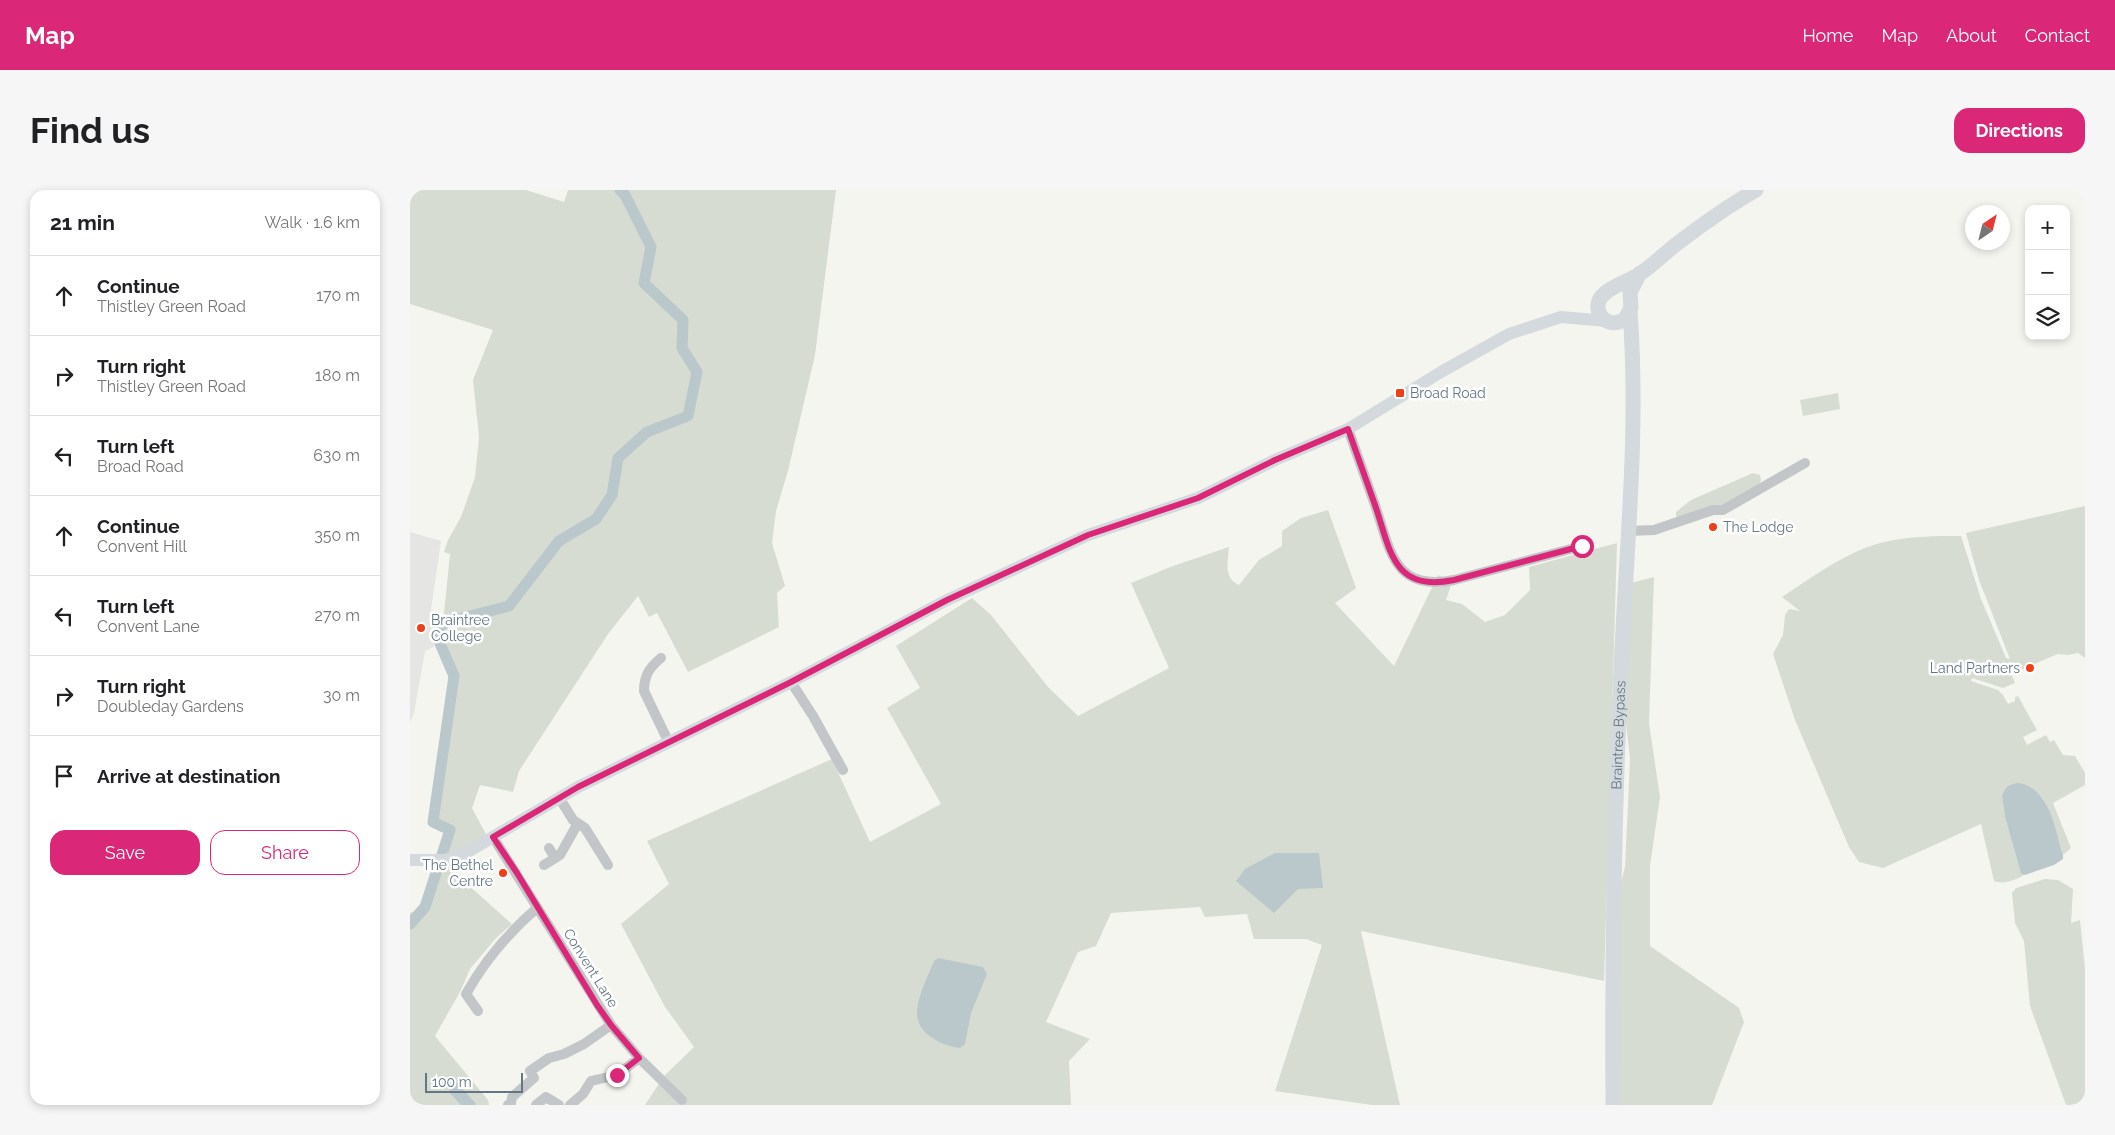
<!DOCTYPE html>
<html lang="en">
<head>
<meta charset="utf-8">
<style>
  :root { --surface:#fff; --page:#f6f6f6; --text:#202124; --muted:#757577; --line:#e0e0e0; --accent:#db2777 }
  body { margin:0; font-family:Raleway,sans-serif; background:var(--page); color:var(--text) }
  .controls { position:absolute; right:15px; top:15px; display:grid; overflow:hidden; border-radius:10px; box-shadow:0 2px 8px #0003 }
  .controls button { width:45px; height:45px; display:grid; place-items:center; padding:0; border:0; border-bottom:1px solid var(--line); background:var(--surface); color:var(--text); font:25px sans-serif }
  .compass { position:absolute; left:1555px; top:15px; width:45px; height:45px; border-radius:50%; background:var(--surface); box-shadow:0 2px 8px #0003; rotate:35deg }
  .scale { position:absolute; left:15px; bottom:12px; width:98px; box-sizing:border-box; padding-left:5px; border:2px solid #627683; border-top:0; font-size:14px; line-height:18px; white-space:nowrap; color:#627683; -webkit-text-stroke:4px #fff; paint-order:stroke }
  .stop { position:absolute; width:15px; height:15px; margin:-11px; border:4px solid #db2777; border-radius:50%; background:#fff }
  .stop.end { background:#db2777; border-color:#fff; box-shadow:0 1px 5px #0008 }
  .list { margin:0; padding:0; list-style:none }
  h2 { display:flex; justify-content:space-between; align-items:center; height:65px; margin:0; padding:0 20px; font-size:21px }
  h2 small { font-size:16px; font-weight:400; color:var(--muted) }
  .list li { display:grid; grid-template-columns:32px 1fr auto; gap:15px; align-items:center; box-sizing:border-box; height:80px; padding:0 20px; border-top:1px solid var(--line) }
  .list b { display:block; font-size:19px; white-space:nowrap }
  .list p { margin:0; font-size:16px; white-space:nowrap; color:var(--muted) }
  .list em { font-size:16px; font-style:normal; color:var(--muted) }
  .actions { display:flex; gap:10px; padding:15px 20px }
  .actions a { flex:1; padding:11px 0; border:1px solid var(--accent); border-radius:15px; text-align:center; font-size:18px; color:var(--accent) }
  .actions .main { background:var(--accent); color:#fff }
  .icon { flex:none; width:28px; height:28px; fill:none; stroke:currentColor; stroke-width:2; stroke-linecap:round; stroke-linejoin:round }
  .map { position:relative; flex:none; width:1675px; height:915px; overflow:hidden; border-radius:15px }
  header { display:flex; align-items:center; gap:30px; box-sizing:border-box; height:70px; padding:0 25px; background:var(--accent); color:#fff }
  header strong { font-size:24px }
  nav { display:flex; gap:28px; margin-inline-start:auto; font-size:18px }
  .intro { display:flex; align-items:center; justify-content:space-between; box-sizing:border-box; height:120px; padding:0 30px }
  h1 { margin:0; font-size:35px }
  .button { padding:12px 22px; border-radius:15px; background:var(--accent); color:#fff; font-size:18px; font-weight:700 }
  main { display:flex; gap:30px; padding:0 30px }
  aside { flex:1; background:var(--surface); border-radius:15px; box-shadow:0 2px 8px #0003 }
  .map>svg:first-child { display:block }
  .built { fill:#e5e6e4 }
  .green { fill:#d6dcd1 }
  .water { fill:#bac8cc }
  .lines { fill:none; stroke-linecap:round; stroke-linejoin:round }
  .river { stroke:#bac8cc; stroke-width:11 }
  .minor { stroke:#c2c6c9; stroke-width:10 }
  .major { stroke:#d3d9dc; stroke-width:12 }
  .highway { stroke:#d3d9dc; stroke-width:15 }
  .route { stroke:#db2777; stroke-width:6 }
  .poi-dot { fill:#ed3f18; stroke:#fff; stroke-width:2 }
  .labels { text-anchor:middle; stroke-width:5; stroke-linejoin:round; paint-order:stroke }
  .poi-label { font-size:14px; fill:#627683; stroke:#fff; text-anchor:start }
  .street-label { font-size:14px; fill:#627683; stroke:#fff }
</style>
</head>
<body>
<header>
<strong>Map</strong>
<nav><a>Home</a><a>Map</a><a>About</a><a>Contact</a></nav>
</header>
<div class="intro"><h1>Find us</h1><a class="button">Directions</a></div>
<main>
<aside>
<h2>21 min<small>Walk · 1.6 km</small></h2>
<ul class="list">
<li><svg class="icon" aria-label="ahead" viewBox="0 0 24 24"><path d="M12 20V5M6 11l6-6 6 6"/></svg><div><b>Continue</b><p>Thistley Green Road</p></div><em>170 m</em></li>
<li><svg class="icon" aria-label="right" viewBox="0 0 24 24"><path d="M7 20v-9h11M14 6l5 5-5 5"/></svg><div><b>Turn right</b><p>Thistley Green Road</p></div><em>180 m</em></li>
<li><svg class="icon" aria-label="left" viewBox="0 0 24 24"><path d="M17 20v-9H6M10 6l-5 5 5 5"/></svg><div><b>Turn left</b><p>Broad Road</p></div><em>630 m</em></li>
<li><svg class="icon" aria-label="ahead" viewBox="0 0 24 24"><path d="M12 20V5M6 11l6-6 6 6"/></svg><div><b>Continue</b><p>Convent Hill</p></div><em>350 m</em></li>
<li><svg class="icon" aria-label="left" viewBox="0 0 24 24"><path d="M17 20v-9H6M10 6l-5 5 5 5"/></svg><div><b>Turn left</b><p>Convent Lane</p></div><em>270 m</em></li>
<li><svg class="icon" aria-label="right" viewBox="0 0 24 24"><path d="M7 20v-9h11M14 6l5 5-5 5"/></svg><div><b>Turn right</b><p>Doubleday Gardens</p></div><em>30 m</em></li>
<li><svg class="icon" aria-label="arrive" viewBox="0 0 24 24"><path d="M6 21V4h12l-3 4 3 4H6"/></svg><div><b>Arrive at destination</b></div></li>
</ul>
<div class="actions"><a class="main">Save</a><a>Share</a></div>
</aside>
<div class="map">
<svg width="1675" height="915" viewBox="0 0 1675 915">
  <rect width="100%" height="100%" fill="#f5f5f0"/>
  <path class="built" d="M 0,342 L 31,351 L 21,420 L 24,457 L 15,461 L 4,523 L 0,532 Z"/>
  <path class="green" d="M 0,0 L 116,0 L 154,12 L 158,0 L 426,0 L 405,165 L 378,281 L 366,321 L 362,353 L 375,396 L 367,403 L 369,437 L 278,482 L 247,423 L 239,427 L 228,406 L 198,444 L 109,581 L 103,602 L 70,595 L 62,618 L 77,646 L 52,663 L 47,685 L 102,734 L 86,748 L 60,779 L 50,802 L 25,846 L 78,910 L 79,915 L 0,915 L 0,723 L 15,717 L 40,640 L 23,632 L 44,486 L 26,444 L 33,433 L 40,364 L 34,362 L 38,350 L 51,327 L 65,287 L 69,247 L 63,190 L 83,140 L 0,114 Z
    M 1428,203 L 1430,219 L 1393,226 L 1390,210 Z
    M 1343,283 L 1350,285 L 1351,290 L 1348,297 L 1310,317 L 1269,329 L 1266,326 L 1266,322 L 1281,310 Z
    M 1675,316 L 1675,468 L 1668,463 L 1658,465 L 1648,464 L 1643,466 L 1603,483 L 1601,480 L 1600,481 L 1605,493 L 1593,498 L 1562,488 L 1561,491 L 1588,500 L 1593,505 L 1598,514 L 1605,511 L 1605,507 L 1608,506 L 1627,540 L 1613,547 L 1617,555 L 1636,545 L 1640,552 L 1644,550 L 1653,565 L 1665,566 L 1675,583 L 1675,595 L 1643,613 L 1661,658 L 1653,665 C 1649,651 1641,621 1634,610 C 1630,603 1616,594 1608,594 C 1598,593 1595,598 1592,606 L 1595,627 L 1611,684 L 1614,685 C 1606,690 1593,695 1584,691 L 1571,634 L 1473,678 L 1449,672 L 1439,657 L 1385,530 L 1363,464 L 1373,445 L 1375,425 L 1379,419 L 1390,421 L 1372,407 C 1399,389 1425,370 1455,358 C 1485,346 1520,346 1551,346 L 1571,409 L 1596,468 L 1600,469 L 1569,390 L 1556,343 Z
    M 918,320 L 946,398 L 925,413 L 984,476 L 1028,385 L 1042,392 L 1036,410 L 1052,414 L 1075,432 L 1095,425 L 1120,400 L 1119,377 L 1207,353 L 1194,791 L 951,741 L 990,915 L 962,915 L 865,901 L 912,755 L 896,749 L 844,749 L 837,724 L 795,727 L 790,717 L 701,723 L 686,756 L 668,762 L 636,832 L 680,849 L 659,871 L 661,915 L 235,915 L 254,886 L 284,857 L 255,817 L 211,734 L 259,694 L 237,651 L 422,569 L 460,652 L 531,614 L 477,518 L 510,498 L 486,456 L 562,408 L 581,425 L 638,497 L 668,526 L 759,478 L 721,393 L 763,376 L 819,357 C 818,371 813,388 829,395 L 849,370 L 872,356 L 872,341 L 891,328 Z
    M 1244,387 L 1239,533 L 1250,607 L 1240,676 L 1240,756 L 1329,818 L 1334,832 L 1302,915 L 1209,915 L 1209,700 L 1215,677 L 1220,569 L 1216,533 L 1221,393 Z
    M 1635,689 L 1648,690 L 1663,699 L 1661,733 L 1670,730 L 1675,779 L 1675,915 L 1656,915 L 1620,816 L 1614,751 L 1605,733 L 1602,703 L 1606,698 Z"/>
  <path class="water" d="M 1608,593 C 1640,597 1645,640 1653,665 L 1653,669 L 1644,675 L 1615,685 L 1611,684 L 1595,627 L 1592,606 C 1595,597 1598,594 1608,593 Z
    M 865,663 L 909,663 L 913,698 L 888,699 L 864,723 L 826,691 L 835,679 Z
    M 528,768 L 573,777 L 577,784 L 561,823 L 555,854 L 550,858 C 533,856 506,844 507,822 C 508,805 518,786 524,771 Z
    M 45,890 L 66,914 L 65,915 L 51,915 L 39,902 Z"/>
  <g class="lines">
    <path class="river" d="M 0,734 L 15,717 L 40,640 L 23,632 L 44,486 L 26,444 L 33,433 L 99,416 L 149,351 L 186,329 L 202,305 L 208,268 L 237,242 L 278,226 L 287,182 L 272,158 L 273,130 L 234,93 L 241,57 L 215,5 L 210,0"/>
    <path class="minor" d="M 938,239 C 947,264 956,289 965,315 C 980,359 983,402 1044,390 L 1172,356
      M 1218,341 L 1244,340 L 1303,320 L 1313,320 L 1395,273
      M 251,468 C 240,477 234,485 234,501 L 259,553
      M 381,492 L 403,526 L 433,580
      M 150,609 L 163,630 L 175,638 L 198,675
      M 83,647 L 201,835 L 229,868 L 272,910
      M 139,658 L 145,668
      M 134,675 L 150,665 L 168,633
      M 68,821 L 56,804 C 75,770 98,743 127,718
      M 98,915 L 101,913 L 102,907 L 124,888 L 120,881 L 139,868 L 154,864 L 174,854 L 201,835
      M 126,915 L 136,907 L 149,915
      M 160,915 L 173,904 L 181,891 L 207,885 L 229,868"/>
    <path class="major" d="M 0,670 L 35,670 L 54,664 L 168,597 L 381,492 L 537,410 L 678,345 L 788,308 L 865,270 L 938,239 L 1031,182 L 1099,144 L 1151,127 L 1196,131"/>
    <g class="highway">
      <path d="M 1230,83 L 1220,102 L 1221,118 L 1215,129 C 1196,142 1178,118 1194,104 C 1205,94 1220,91 1231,83 C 1243,75 1253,65 1264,56 C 1290,36 1318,16 1346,0"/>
      <path id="s1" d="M 1203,915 C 1202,770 1204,625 1211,480 C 1216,361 1229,241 1220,122"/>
    </g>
  </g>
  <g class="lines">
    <path class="route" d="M 207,885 L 229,868 L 201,835 L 187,815 L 107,683 L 83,647 L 168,597 L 381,492 L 537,410 L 678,345 L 788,308 L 865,270 L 938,239 C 947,264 956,289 965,315 C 980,358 982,403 1044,390 L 1172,356"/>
  </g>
  <g class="poi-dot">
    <rect x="985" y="198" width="10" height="10" rx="2.5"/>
    <circle cx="1303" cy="337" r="5"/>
    <circle cx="11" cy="438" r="5"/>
    <circle cx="1620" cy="478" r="5"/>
    <circle cx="93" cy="683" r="5"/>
  </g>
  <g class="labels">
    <g class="poi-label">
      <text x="1000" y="208">Broad Road</text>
      <text x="1313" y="342">The Lodge</text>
      <text x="21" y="435">Braintree<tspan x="21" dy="16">College</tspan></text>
      <text x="1610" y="483" text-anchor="end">Land Partners</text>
      <text x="83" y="680" text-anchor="end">The Bethel<tspan x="83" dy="16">Centre</tspan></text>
    </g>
    <g class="street-label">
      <text dy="5" stroke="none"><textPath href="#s1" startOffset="370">Braintree Bypass</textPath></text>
      <text transform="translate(181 778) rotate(58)" y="5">Convent Lane</text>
    </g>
  </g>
</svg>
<div class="controls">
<button>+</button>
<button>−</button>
<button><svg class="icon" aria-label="layers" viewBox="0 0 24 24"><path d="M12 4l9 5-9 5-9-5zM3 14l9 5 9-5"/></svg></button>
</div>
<svg class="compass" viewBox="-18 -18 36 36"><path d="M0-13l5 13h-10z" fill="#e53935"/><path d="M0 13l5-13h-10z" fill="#757577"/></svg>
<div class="scale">100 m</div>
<div class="stop" style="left:1172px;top:356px"></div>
<div class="stop end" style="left:207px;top:885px"></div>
</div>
</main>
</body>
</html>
